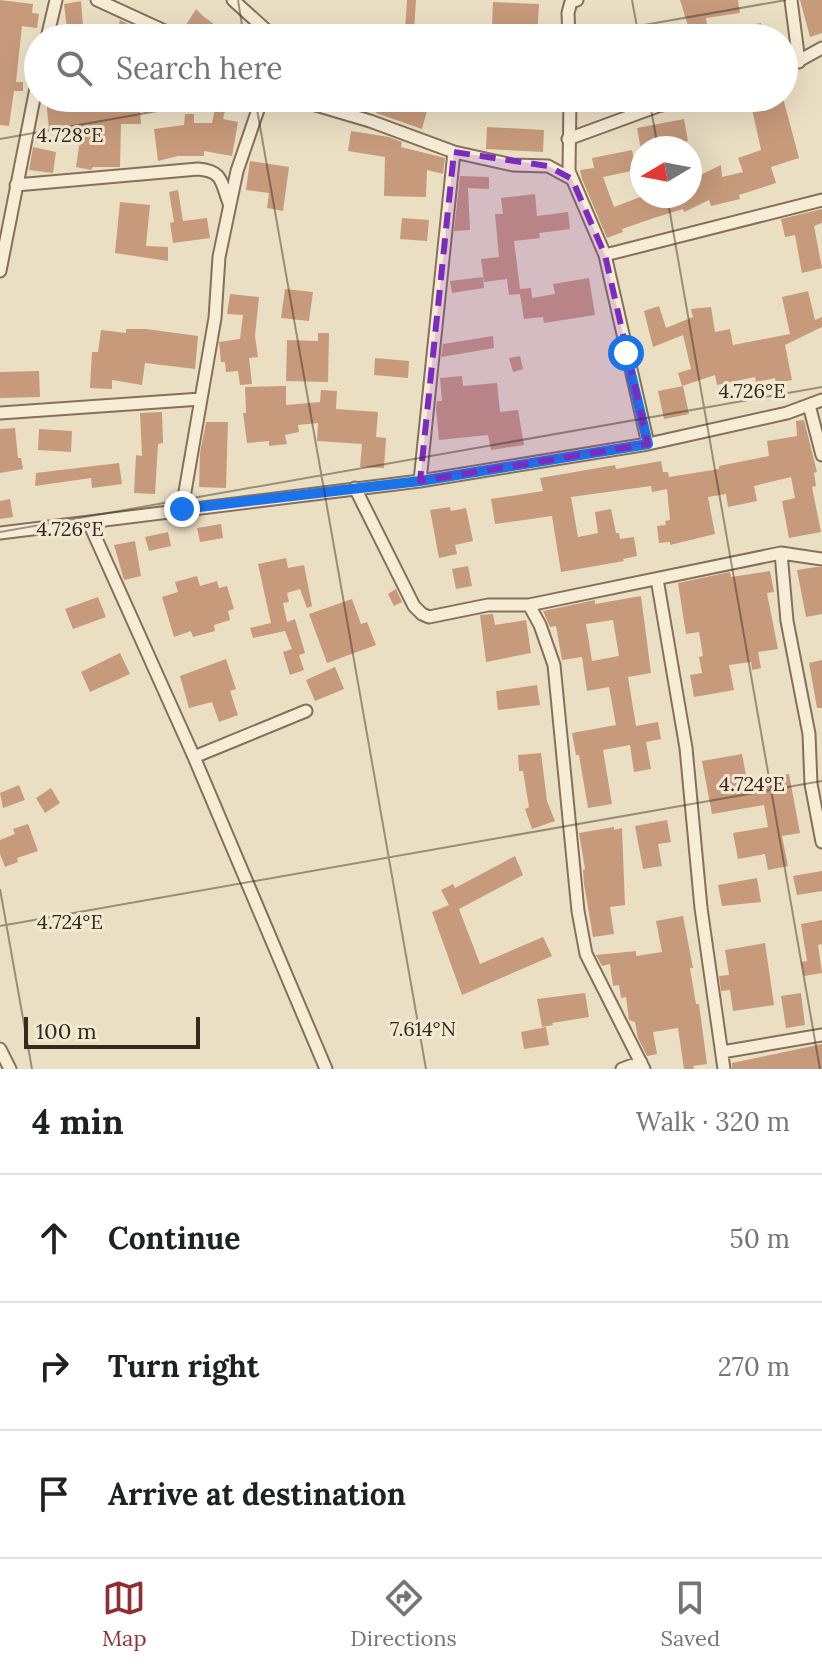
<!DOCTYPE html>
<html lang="en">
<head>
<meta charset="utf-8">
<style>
  :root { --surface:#fff; --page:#f2f2f2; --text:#202124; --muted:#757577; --line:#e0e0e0; --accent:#902f31 }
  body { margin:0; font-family:Lora,serif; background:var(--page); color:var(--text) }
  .compass { position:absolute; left:630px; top:136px; width:72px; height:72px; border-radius:50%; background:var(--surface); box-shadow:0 8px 32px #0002; rotate:260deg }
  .scale { position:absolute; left:24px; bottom:20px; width:176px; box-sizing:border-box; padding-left:8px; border:4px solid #35291e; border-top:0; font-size:22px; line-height:28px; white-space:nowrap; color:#35291e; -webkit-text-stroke:6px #f3e9d2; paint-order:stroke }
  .stop { position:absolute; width:24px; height:24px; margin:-18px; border:6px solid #1a73e8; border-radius:50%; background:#fff }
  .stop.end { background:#1a73e8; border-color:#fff; box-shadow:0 2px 8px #0008 }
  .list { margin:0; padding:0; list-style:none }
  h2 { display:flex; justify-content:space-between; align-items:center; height:104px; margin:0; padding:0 32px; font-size:34px }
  h2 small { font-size:26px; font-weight:400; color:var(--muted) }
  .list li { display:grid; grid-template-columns:52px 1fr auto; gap:24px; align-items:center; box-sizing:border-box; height:128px; padding:0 32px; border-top:2px solid var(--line) }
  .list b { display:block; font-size:30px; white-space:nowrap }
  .list em { font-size:26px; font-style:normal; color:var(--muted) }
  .icon { flex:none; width:44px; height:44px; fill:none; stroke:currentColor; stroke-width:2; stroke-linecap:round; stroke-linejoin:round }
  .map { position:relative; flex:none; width:822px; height:1069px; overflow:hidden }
  .search { position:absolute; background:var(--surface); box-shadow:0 8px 32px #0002; left:24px; right:24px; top:24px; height:88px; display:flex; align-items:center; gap:20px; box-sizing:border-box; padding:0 28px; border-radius:44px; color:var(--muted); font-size:30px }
  .sheet { height:488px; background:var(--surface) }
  nav { display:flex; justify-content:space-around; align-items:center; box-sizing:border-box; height:112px; border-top:2px solid var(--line); background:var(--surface); font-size:22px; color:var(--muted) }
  nav a { display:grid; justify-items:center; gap:4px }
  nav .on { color:var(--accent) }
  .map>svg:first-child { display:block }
  .building { fill:#c79a7b; fill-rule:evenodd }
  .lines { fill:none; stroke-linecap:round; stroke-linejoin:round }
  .minor-casing { stroke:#84705b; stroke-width:15 }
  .minor { stroke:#f7ecd6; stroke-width:11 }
  .route { stroke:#1a73e8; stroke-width:10 }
  .marked { fill:#7b2cbf; fill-opacity:0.2; stroke:#7b2cbf; stroke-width:6; stroke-dasharray:16 10; stroke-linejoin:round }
  .ticks { fill:none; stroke:#35291e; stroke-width:2; stroke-opacity:0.45 }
  .ticks-label { font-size:20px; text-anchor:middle; fill:#35291e; stroke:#f3e9d2; stroke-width:6; stroke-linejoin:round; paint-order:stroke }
</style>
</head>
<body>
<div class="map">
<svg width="822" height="1069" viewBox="0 0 822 1069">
  <rect width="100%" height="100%" fill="#ebdfc3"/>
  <path class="building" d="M 0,0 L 33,4 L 32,13 L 39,14 L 37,28 L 22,26 L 16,82 L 23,82 L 23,91 L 14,91 L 9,126 L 0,125 Z
    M 407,0 L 416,0 L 414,31 L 405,30 Z
    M 680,0 L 738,0 L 740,13 L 706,18 L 707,25 L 689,29 Z
    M 800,0 L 822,0 L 822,33 L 810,37 Z
    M 81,1 L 84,38 L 56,38 L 58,30 L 67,29 L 64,4 Z
    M 493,2 L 539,4 L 537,38 L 500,38 L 500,26 L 492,25 Z
    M 196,9 L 203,16 L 233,38 L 205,38 L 186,25 Z
    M 120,20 L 132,26 L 130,38 L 116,38 Z
    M 761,23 L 764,38 L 744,38 L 742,26 Z
    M 46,98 L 154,98 L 152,109 L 140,107 L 141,124 L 121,124 L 120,167 L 93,167 L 91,170 L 76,167 L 82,126 L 49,130 Z
    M 217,98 L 228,98 L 223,119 L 238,122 L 232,156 L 204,151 L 204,156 L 178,156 L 158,161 L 154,129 L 184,125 L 185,114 L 194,114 L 194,123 L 212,123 Z
    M 352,98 L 411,98 L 429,103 L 422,129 L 376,113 L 378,108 L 352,101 Z
    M 761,98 L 783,98 L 799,158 L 771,167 L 776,183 L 739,195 L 740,199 L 711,206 L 709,200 L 684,212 L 683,209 L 657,217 L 622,229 L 623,232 L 607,238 L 582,179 L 580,170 L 594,168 L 592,158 L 632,150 L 636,170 L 603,177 L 614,207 L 643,196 L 690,196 L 690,180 L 721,165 L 722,177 L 743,172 L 738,158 L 761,150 L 750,100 Z
    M 684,119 L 688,141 L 641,150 L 637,128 Z
    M 487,127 L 544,130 L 543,152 L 486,149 Z
    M 351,131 L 389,137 L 402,142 L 401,147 L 445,158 L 443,174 L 427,170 L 426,197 L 384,196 L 385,157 L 348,151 Z
    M 33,147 L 56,152 L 53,173 L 29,170 Z
    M 250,161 L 289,167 L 283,211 L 267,208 L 269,193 L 246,190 Z
    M 460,176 L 489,177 L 489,189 L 468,188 L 470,230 L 454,231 Z
    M 178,190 L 183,221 L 207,218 L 210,238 L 173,243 L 170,223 L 174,222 L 169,192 Z
    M 535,194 L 537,216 L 568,212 L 570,229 L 539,233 L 540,238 L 514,241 L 520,289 L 531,288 L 532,298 L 555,294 L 553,284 L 589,278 L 595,315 L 544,323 L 543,317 L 524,319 L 520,294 L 509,295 L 507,279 L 484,282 L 481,259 L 499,257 L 495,214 L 503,214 L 501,198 Z
    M 120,202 L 150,205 L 146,246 L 168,247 L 168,261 L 115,253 Z
    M 822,209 L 822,223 L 814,226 L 822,268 L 802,273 L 795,235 L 785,237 L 781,219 Z
    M 402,218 L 429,220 L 427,241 L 400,239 Z
    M 483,277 L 484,288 L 452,293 L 450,281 Z
    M 285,289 L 313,292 L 309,321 L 281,318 Z
    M 808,291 L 815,320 L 822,317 L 822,327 L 785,345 L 792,380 L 776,383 L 775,378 L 756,382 L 755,377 L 717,385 L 715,375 L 682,386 L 678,373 L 691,369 L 683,335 L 653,347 L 644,311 L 659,306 L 666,328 L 693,317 L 691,309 L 711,307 L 715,332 L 730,329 L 733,345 L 790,334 L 782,297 Z
    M 230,294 L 259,297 L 255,336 L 258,357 L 249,358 L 252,384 L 240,385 L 238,371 L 226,372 L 225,362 L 221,362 L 219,342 L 240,339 L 243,315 L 227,314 Z
    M 126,329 L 146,329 L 198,336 L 195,369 L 145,363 L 142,385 L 112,380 L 112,389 L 90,388 L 92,352 L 98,352 L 101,330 L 126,333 Z
    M 318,333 L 329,333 L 328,382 L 286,381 L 287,340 L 318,341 Z
    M 493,336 L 494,348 L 441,357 L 443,344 Z
    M 520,356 L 523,369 L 513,372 L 509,358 Z
    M 375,358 L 409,361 L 408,378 L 374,375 Z
    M 39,371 L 40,397 L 0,398 L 0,372 Z
    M 462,376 L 463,386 L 497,383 L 500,412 L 518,410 L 524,445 L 491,450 L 488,435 L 439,440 L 436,408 L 437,401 L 442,401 L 440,378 Z
    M 286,386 L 286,405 L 320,402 L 321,390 L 337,391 L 336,409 L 378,412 L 376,437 L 386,438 L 384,468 L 360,467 L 362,444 L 317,441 L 318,423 L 298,425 L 299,432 L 285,435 L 287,444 L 269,446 L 269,441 L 247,443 L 243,413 L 246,413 L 245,387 Z
    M 683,386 L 689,414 L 664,419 L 658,391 Z
    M 162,412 L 163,443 L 158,444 L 155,494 L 134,493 L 136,455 L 142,456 L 140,413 Z
    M 804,420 L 817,472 L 814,473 L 816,486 L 812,487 L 821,532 L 789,538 L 782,501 L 795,498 L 791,477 L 754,486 L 757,501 L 728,507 L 726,494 L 708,497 L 715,534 L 670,545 L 670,542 L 659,543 L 657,526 L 666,525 L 665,521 L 670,520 L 667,489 L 652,492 L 651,486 L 571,497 L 578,537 L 598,533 L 595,512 L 611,509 L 616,533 L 619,533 L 620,539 L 634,537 L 637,556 L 623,559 L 624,561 L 561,572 L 552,516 L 495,524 L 491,499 L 543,491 L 540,478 L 615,465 L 616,469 L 661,461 L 663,472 L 668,472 L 669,477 L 719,469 L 719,466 L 769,456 L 767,441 L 797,436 L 796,421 Z
    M 206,422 L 228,422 L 226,488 L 199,487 L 200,453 Z
    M 15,428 L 18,458 L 21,458 L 23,469 L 0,473 L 0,429 Z
    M 39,429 L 72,431 L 71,452 L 38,450 Z
    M 119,463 L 122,484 L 92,488 L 91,478 L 35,486 L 36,473 Z
    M 10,499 L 13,517 L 0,519 L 0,501 Z
    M 450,507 L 451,511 L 466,508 L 473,541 L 455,545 L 457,554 L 439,558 L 430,510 Z
    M 221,524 L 223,538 L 200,542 L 197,528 Z
    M 168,532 L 171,546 L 149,551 L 145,537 Z
    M 135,541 L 141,576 L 124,580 L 114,545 Z
    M 286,558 L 288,568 L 304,565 L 312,606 L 307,608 L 300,589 L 287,593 L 289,602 L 283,603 L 287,622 L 295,619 L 305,653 L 299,655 L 304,670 L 290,675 L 283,652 L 292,649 L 285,631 L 253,638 L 250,628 L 271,623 L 258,564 Z
    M 468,566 L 472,586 L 456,589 L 452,569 Z
    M 816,567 L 822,567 L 822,614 L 806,617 L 797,570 Z
    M 770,571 L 774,592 L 767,593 L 778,649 L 758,652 L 761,668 L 752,670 L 751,662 L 729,665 L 734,690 L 694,697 L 690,675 L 702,673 L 699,657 L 703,656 L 699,632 L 686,634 L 678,583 L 730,572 L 731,577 Z
    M 197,576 L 200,586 L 217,581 L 219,588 L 227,586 L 234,609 L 228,611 L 230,620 L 214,625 L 215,631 L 193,637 L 191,631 L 174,637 L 162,597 L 178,592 L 175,582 Z
    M 396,589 L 402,602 L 394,606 L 388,594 Z
    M 641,596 L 651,673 L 628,677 L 636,726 L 658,722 L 661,739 L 646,742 L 651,769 L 634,772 L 630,745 L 603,750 L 612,804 L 588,808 L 579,755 L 576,755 L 572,733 L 616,725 L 609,687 L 587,691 L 582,657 L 562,660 L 556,626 L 550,627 L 543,611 L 595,600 L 595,604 ZM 613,620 L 619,656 L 592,661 L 586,624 Z
    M 98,597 L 106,617 L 73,629 L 65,609 Z
    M 352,599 L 361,624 L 367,622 L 376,645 L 327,663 L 309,614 Z
    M 493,614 L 495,625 L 526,620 L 531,653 L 486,662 L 480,615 Z
    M 120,653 L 130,674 L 90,692 L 81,672 Z
    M 226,659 L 236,689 L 230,691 L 238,715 L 219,722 L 212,702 L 189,708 L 180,676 Z
    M 822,660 L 822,708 L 817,708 L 809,663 Z
    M 335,667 L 344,689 L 315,701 L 306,680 Z
    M 537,685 L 540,705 L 498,710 L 496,691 Z
    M 541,753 L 547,801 L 555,821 L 532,829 L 525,809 L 529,807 L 523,771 L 519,771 L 518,755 Z
    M 742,754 L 748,786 L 765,783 L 764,778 L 789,774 L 800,833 L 782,836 L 788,866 L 768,870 L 765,854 L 738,859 L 733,833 L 768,827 L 764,805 L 712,814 L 702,761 Z
    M 19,785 L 25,800 L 3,808 L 0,793 Z
    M 51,788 L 60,803 L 45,813 L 36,798 Z
    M 667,820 L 671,842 L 658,844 L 662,866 L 643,869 L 635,826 Z
    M 28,824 L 38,851 L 17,858 L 18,862 L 5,867 L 0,854 L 0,840 L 15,834 L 13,829 Z
    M 614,827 L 614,830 L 622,828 L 625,905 L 610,907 L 614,934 L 593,937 L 584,884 L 583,870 L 585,869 L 579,833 Z
    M 515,856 L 523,875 L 459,909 L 480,964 L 543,937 L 552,956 L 462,995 L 432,912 L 449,905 L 441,890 L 453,884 L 455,888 Z
    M 822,871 L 822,891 L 797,895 L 793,876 Z
    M 757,878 L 761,902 L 722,906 L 718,885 Z
    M 683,916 L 693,968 L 690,968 L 696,1004 L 699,1004 L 707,1064 L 693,1066 L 694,1069 L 684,1069 L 678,1028 L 653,1032 L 657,1054 L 647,1056 L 638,1038 L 635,1022 L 629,1020 L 626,997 L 621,998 L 619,985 L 613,986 L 610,964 L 602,966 L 596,955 L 636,951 L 636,956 L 662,952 L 656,921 Z
    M 822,920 L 822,944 L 818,945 L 822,973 L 804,976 L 801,962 L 807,961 L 801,924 Z
    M 765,943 L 774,1005 L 733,1011 L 730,990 L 721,991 L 719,976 L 729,975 L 725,950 Z
    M 585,993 L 589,1017 L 552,1023 L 553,1025 L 542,1027 L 537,999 Z
    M 801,993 L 805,1025 L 786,1028 L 781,996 Z
    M 546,1027 L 549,1045 L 524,1049 L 521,1032 Z
    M 822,1044 L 822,1069 L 732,1069 L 732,1063 Z"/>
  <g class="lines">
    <g class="minor-casing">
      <path id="minor" d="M 97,0 L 180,38
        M 233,0 L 275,38
        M 791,0 L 799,62
        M 47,38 L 56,0
        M 569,38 L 568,13 L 571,2 L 577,0
        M 784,69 L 822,48
        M 292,98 L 370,121 L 454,152 L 513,165 L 548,166 L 572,179
        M 570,98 L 569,171 L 605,255 L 648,444
        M 568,139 L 658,106 L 692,98
        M 16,185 L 198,169 C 223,171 221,182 229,203
        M 605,255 L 822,200
        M 0,271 L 38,78
        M 809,405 L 822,455
        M 0,413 L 201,399
        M 420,481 L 454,152
        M 355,488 L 414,606 L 422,614 L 429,617 L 488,605 L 529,605 L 781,553 L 822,559
        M 182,509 L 215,318 L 219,257 L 237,171 L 262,98
        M 89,523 L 194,757 L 326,1069
        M 0,533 L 420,481 L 648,444 L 787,413 L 822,400
        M 781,553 L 787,621 L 809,734 L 811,784 L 822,842
        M 657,579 L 686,748 L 701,908 L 724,1069
        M 529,605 L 540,625 L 554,665 L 578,911 L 586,954 L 644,1069
        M 194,757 L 306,711
        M 0,1049 L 10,1069
        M 722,1052 L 822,1035
        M 622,1069 L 641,1062"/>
    </g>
    <use href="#minor" class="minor"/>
  </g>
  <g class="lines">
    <path class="route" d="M 182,509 L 420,481 L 648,444 L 626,353"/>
  </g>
  <path class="marked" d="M 454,152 L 548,166 L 572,179 L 605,255 L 648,444 L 420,481 Z"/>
  <path class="ticks" d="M 238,0 L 244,38M 632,0 L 639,38M 570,38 L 786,0M 255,98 L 426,1069M 649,98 L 658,148M 0,139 L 230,98M 667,196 L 820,1069M 0,532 L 822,387M 0,889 L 32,1069M 0,926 L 822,781"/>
  <g class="ticks-label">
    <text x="70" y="142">4.728°E</text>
    <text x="752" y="398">4.726°E</text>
    <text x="70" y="536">4.726°E</text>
    <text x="752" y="791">4.724°E</text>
    <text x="70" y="929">4.724°E</text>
    <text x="423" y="1036">7.614°N</text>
  </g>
</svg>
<svg class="compass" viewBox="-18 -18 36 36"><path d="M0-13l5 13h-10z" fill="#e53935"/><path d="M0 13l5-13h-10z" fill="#757577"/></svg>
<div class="scale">100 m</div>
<div class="stop" style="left:626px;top:353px"></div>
<div class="stop end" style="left:182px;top:509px"></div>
<div class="search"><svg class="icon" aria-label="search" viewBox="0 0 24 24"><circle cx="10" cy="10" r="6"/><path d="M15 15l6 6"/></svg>Search here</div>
</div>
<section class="sheet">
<h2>4 min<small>Walk · 320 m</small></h2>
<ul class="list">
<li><svg class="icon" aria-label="ahead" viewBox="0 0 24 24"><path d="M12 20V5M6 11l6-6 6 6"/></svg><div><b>Continue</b></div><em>50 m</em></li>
<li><svg class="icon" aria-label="right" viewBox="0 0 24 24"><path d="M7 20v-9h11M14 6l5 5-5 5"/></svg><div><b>Turn right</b></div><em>270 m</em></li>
<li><svg class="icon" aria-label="arrive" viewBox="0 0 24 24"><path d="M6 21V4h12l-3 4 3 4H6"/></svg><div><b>Arrive at destination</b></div></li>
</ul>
</section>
<nav>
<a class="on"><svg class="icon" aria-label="map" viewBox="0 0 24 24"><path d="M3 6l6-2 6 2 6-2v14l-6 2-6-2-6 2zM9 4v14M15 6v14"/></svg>Map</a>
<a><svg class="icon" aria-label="directions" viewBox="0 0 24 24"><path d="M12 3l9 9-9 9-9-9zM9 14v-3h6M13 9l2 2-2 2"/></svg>Directions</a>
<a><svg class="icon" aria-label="saved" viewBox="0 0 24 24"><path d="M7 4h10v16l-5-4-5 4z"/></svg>Saved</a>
</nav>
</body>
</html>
